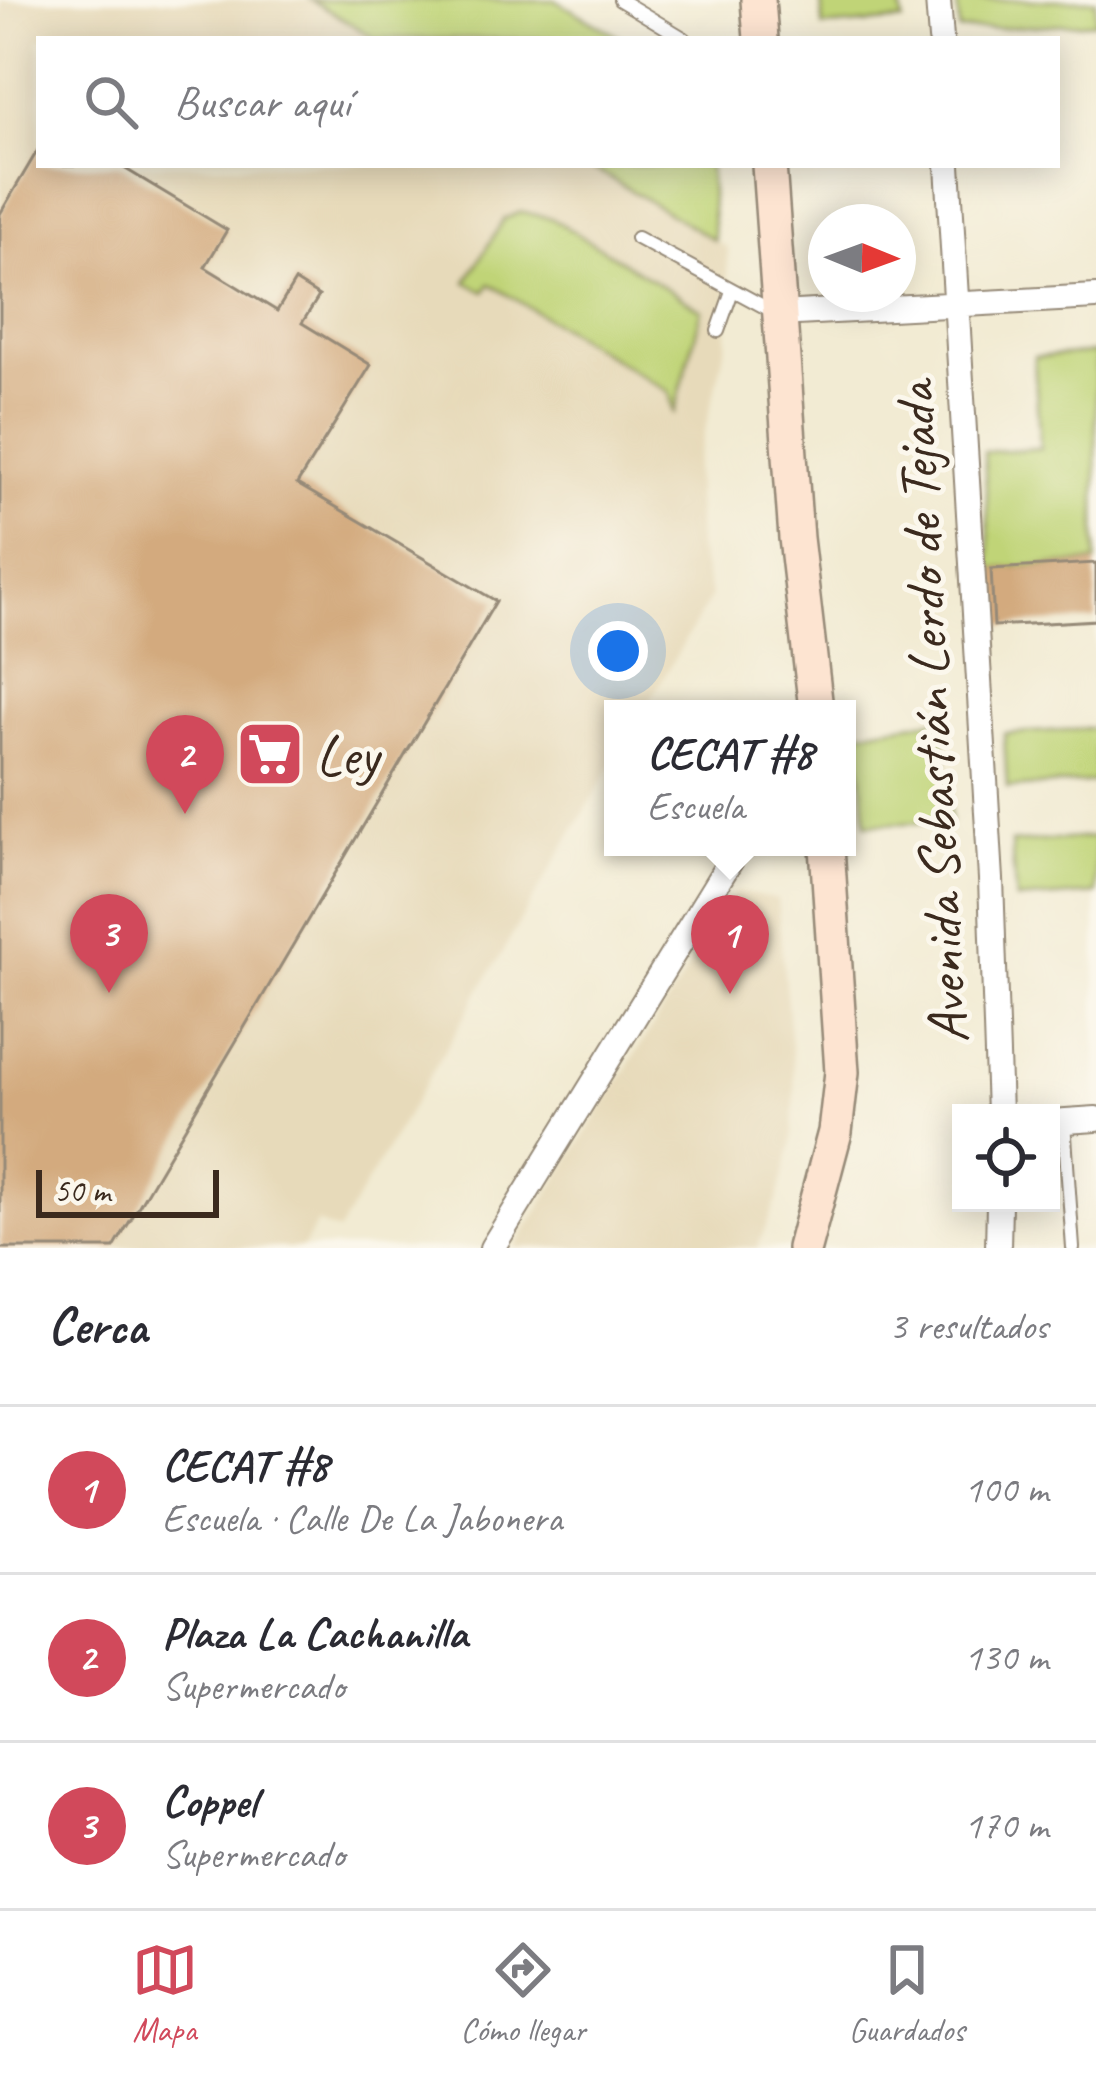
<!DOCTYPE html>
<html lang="es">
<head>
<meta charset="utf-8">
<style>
  :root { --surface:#fff; --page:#f2f2f3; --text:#2b2b33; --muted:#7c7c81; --line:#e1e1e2; --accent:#d1495b }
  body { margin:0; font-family:Caveat,sans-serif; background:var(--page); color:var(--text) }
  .controls { position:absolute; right:36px; bottom:36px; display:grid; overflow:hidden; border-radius:0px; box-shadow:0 6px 30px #0003 }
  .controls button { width:108px; height:108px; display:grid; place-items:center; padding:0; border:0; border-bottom:3px solid var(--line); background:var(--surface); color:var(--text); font:60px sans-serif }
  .compass { position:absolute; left:808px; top:204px; width:108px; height:108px; border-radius:50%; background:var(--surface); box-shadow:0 6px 30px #0003; rotate:91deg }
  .scale { position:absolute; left:36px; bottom:30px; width:183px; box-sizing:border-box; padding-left:12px; border:6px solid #3b2a1e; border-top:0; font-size:33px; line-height:42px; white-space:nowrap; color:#3b2a1e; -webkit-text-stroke:9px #fbf7ec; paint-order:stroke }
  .you { position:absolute; left:618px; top:651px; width:42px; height:42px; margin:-30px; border:9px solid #fff; border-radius:50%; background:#1a73e8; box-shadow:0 0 0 18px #1a73e833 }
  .badge { display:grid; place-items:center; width:78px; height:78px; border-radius:50%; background:var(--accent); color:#fff; font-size:39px; font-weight:700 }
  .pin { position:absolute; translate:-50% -99px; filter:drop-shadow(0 3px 6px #0008) }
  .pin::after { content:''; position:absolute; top:63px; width:42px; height:36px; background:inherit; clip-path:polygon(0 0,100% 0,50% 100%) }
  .popup { position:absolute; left:604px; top:700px; width:252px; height:156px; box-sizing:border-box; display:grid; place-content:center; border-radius:0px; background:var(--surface); filter:drop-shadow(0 3px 9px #0005); font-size:39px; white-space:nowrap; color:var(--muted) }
  .popup b { font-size:45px; color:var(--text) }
  .popup::after { content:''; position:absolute; left:50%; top:100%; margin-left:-24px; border:24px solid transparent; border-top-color:var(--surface) }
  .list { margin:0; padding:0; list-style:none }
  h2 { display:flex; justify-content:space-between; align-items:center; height:156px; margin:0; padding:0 48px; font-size:51px }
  h2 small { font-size:39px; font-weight:400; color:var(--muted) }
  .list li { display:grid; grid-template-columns:78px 1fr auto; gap:36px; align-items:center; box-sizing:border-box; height:168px; padding:0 48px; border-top:3px solid var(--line) }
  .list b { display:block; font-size:45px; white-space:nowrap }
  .list p { margin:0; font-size:39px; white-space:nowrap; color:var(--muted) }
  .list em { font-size:39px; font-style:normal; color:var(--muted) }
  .icon { flex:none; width:66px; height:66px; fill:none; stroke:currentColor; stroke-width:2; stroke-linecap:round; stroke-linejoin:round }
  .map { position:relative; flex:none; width:1096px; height:1248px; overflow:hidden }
  .search { position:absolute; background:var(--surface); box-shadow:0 6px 30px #0003; left:36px; right:36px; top:36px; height:132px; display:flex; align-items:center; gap:30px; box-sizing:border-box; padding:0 42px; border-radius:0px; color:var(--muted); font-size:45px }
  .sheet { height:660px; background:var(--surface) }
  nav { display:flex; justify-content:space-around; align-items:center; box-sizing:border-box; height:168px; border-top:3px solid var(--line); background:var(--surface); font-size:33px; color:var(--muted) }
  nav a { display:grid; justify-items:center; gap:6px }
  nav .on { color:var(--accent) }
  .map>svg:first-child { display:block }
  .built { fill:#e7daba }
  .green { fill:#c0d477; stroke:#7e7f4a; stroke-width:3 }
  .building { fill:#d3aa7e }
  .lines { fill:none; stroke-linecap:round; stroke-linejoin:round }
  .service-casing { stroke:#968a78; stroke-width:16 }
  .minor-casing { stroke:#968a78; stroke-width:28 }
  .secondary-casing { stroke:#968a78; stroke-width:38 }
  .service { stroke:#fff; stroke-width:12 }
  .minor { stroke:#fff; stroke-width:24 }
  .secondary { stroke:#fde4d1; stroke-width:33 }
  .labels { text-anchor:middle; stroke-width:10; stroke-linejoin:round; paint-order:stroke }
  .street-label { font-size:57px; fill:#3b2a1e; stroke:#fbf7ec }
  .poi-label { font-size:57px; fill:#3b2a1e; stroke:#fbf7ec; text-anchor:start }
</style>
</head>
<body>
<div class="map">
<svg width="1096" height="1248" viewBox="0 0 1096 1248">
  <rect width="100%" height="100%" fill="#fbf7ec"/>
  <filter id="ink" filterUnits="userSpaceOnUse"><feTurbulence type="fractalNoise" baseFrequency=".00833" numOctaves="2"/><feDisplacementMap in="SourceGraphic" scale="24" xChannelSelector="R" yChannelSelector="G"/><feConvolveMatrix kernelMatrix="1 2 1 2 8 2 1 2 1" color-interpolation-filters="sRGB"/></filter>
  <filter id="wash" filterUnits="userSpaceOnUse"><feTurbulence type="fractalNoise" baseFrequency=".004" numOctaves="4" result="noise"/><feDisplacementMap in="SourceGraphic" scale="48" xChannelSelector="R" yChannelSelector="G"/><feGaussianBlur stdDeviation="2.7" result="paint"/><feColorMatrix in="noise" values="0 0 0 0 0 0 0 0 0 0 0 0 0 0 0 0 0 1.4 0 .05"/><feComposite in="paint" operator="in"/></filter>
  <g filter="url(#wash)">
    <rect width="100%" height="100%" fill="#f2ebd3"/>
    <path class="built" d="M 0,0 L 311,0 L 376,39 L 39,39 L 39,165 L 589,165 L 728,248 L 727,342 L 695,469 L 698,548 L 711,596 L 645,709 L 613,709 L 613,763 L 338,1232 L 317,1223 L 302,1248 L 0,1248 Z
      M 736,892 L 777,899 L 795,1088 L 792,1141 L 778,1198 L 757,1248 L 515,1248 Z"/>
    <path class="green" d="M 311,0 L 555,0 L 623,39 L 376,39 Z
      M 821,0 L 901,0 L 903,21 L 823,27 Z
      M 957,0 L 1096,0 L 1096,22 L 959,31 Z
      M 588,165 L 709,165 L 714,240 Z
      M 521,212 L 551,218 L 702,310 L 674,414 L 669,392 L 490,284 L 485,292 L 466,282 L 504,219 Z
      M 1096,353 L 1096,562 L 991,569 L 984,452 L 1040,448 L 1034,357 Z
      M 942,719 L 950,822 L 866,824 L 858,732 Z
      M 1096,728 L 1096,782 L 1007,788 L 1004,734 Z
      M 1096,837 L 1096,894 L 1016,900 L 1011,843 Z"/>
    <g id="blocks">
      <path class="building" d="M 39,148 L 39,165 L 119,165 L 227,230 L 205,267 L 277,311 L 295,281 L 319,296 L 302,323 L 371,365 L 297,484 L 496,601 L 114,1248 L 0,1248 L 0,214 Z
        M 1096,563 L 1096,620 L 994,626 L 991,569 Z"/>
    </g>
  </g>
  <g filter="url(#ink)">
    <use href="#blocks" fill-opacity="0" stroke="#968a78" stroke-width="3"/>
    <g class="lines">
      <g class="service-casing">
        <path id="service" d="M 620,0 L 685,39
          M 637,238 L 774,312
          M 718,331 L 732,291
          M 1064,1122 L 1073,1248"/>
      </g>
      <g class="minor-casing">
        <path id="minor" d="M 938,0 L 941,39
          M 948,165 L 991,879 L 999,1113
          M 778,314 L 1096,297
          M 1051,1122 L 1096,1119
          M 492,1248 L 739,847
          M 998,1248 L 999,1203"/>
      </g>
      <g class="secondary-casing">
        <path id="secondary" d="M 758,0 L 761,39
          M 769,165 L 796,538 L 816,709
          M 804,1248 L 835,1132 L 842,1072 L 827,847"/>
      </g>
      <use href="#service" class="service"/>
      <use href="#minor" class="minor"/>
      <use href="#secondary" class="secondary"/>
    </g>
  </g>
  <defs>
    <g id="supermarket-square" transform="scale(3.45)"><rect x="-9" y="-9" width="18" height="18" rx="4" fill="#d1495b" stroke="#fbf7ec"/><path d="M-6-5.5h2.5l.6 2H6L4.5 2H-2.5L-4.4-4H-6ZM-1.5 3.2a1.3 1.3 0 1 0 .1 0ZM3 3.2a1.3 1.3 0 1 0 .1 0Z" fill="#fff"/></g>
  </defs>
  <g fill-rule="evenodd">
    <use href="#supermarket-square" x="270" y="754"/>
  </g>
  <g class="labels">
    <g class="street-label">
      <text transform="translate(930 713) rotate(-93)" y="20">Avenida Sebastián Lerdo de Tejada</text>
    </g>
    <g class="poi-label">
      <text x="316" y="774">Ley</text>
    </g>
  </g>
</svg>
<div class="controls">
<button><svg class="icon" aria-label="locate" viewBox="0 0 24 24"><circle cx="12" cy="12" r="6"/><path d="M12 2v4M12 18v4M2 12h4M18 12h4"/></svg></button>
</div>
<svg class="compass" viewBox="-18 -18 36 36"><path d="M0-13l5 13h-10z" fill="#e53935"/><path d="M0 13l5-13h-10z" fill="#7c7c81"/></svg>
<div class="scale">50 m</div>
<div class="you"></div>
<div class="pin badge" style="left:730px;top:994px">1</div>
<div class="popup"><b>CECAT #8</b>Escuela</div>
<div class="pin badge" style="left:185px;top:814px">2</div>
<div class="pin badge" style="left:109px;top:993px">3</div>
<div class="search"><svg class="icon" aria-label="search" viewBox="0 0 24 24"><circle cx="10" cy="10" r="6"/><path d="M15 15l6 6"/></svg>Buscar aquí</div>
</div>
<section class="sheet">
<h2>Cerca<small>3 resultados</small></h2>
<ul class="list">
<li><span class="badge">1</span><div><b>CECAT #8</b><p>Escuela · Calle De La Jabonera</p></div><em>100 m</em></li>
<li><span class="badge">2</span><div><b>Plaza La Cachanilla</b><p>Supermercado</p></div><em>130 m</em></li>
<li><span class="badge">3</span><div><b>Coppel</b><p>Supermercado</p></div><em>170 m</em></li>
</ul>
</section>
<nav>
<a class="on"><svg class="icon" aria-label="map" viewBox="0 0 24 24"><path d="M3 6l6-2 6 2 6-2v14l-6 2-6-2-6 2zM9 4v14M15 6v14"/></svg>Mapa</a>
<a><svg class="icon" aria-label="directions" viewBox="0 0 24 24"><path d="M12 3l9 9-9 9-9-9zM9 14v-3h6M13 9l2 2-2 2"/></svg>Cómo llegar</a>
<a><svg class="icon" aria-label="saved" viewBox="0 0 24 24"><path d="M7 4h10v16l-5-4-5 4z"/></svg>Guardados</a>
</nav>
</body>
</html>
